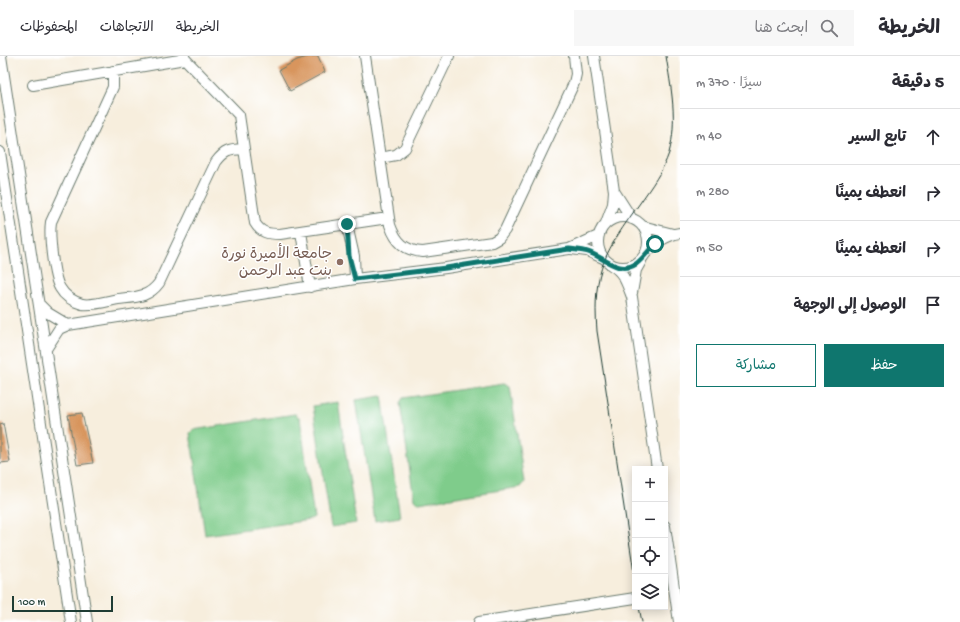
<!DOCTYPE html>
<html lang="ar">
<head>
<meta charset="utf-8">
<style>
  :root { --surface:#fff; --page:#f7f7f7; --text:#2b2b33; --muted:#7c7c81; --line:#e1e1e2; --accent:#0f766e }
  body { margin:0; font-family:"Gochi Hand","Playpen Sans Arabic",sans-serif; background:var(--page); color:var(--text); direction:rtl }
  .controls { position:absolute; right:12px; bottom:12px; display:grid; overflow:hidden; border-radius:0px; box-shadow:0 2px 10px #0003 }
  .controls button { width:36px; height:36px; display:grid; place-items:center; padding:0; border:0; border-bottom:1px solid var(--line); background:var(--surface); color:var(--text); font:20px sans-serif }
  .scale { position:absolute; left:12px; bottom:10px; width:101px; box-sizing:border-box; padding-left:4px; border:2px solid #1f3d34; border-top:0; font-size:11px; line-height:14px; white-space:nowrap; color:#1f3d34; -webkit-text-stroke:3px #fff; paint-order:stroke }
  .stop { position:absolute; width:12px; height:12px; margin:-9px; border:3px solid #0f766e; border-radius:50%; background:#fff }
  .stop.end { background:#0f766e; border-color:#fff; box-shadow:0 1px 4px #0008 }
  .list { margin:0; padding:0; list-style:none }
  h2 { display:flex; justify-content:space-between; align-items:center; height:52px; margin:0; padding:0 16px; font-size:17px }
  h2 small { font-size:13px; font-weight:400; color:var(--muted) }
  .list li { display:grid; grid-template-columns:26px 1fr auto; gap:12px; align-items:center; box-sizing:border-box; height:56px; padding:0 16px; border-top:1px solid var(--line) }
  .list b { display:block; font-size:15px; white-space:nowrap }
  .list em { font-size:13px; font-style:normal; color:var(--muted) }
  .actions { display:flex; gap:8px; padding:12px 16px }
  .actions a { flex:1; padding:9px 0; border:1px solid var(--accent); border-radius:0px; text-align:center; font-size:14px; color:var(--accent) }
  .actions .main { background:var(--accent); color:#fff }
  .icon { flex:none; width:22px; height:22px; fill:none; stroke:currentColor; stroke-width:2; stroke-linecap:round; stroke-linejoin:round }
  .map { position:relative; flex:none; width:680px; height:566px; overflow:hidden; direction:ltr }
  header { display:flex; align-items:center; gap:24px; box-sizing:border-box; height:56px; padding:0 20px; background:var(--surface); border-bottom:1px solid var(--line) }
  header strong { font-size:19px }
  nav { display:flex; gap:22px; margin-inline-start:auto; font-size:14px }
  .search { width:280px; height:36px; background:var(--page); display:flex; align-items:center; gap:10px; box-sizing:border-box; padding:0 14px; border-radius:0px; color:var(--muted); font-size:15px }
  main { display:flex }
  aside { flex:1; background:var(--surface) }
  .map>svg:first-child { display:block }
  .garden { fill:#7fcc8b; stroke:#4f8460 }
  .building { fill:#d8955d }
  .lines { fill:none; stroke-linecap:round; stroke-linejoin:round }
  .minor-casing { stroke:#6b7b6f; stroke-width:12 }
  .minor { stroke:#fff; stroke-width:10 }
  .tram { stroke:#1f3d34; stroke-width:1 }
  .route { stroke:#0f766e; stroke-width:5 }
  .education-dot { fill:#8d6e63; stroke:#fff; stroke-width:1.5 }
  .labels { text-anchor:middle; stroke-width:3; stroke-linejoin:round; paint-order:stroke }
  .education-label { font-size:15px; fill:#785e54; stroke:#fff; text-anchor:end }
</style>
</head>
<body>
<header>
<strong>الخريطة</strong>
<div class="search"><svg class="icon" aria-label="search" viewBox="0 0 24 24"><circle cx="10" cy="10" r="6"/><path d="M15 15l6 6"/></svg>ابحث هنا</div>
<nav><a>الخريطة</a><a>الاتجاهات</a><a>المحفوظات</a></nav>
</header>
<main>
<aside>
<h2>5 دقيقة<small>سيرًا · 370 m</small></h2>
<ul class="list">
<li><svg class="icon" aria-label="ahead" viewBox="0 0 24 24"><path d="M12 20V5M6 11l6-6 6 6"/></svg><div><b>تابع السير</b></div><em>40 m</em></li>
<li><svg class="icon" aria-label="right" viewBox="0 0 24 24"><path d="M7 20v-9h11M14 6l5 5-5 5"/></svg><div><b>انعطف يمينًا</b></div><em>280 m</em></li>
<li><svg class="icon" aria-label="right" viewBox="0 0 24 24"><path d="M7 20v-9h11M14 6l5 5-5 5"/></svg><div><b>انعطف يمينًا</b></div><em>50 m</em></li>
<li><svg class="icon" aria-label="arrive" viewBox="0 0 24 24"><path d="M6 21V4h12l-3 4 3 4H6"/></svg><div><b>الوصول إلى الوجهة</b></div></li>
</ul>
<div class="actions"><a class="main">حفظ</a><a>مشاركة</a></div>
</aside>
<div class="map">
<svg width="680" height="566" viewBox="0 0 680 566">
  <rect width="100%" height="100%" fill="#fff"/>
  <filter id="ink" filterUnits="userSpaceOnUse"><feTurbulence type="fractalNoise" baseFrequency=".025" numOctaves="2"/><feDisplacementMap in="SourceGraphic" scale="8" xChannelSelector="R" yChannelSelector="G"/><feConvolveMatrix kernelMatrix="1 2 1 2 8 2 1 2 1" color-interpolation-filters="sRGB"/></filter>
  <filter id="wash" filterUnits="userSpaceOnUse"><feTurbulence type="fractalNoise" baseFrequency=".012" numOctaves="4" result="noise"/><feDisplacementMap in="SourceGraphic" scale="16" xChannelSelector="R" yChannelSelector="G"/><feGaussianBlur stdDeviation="0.9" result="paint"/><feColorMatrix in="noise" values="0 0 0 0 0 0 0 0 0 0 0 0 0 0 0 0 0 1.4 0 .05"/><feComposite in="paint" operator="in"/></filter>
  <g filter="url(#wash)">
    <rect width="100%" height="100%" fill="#f7eedd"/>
    <path class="garden" d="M 504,327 L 510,330 L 524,426 L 520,431 L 419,447 L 414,444 L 400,347 L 403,342 Z
      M 382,340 L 400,461 L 375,465 L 356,344 Z
      M 338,346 L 356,467 L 331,471 L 313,350 Z
      M 295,358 L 300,362 L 314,462 L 310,464 L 205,479 L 190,377 L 193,374 Z"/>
    <g id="blocks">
      <path class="building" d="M 311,0 L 318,0 L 325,16 L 290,35 L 279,14 L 297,4 Z
        M 82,357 L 93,407 L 77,409 L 68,359 Z
        M 3,367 L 10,406 L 0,407 L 0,368 Z"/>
    </g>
  </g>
  <g filter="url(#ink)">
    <use href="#blocks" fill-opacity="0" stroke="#6b7b6f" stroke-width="1"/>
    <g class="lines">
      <g class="minor-casing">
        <path id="minor" d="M 1,0 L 87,566
          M 184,0 L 185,3 L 239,59 L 255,167 C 261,177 268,178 280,178 L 388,162
          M 365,0 L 390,169 C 396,186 405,195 423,196 L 492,186 L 499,182 L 505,174 L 574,27 L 576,18 L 574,0
          M 594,0 L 614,135 L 613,148 L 606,167
          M 113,15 L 113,31 L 51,166 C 49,179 53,221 60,232 C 65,241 72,245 82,248 C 92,250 108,245 118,243 C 135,241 148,242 159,227 L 216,106 C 225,94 229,94 244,93
          M 33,29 L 185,3
          M 0,96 L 71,566
          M 380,102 L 396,99 L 405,92 L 449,0
          M 614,135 L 632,163
          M598 186a25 25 0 1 1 50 0a25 25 0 1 1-50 0Z
          M 347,169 L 354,200 L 355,223
          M 642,170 L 673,178
          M 301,176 L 310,231
          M 571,193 L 587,195 L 603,202
          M 646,197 C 656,187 666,179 680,177
          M 611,209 C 624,216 627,228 632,241 L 657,413
          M 632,237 L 636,214 L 641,205
          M 39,248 L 48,257 L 68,269
          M 46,293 L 59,273 L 68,269 L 355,223 L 446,212 L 569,193 L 598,180
          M 665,470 L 679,566
          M 479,566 L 635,542"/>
      </g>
      <use href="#minor" class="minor"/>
      <path class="tram" d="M 635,523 L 597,275 C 592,213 606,195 640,147 C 651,131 663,115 669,97 C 678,64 671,32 666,0
        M 639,551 L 642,566"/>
    </g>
  </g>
  <g class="lines" filter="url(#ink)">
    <path class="route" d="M 347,168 L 349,200 L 355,223 L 446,212 L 569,193 C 575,194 582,194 588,196 C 604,201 618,219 636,208 C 643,203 649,194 655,188"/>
  </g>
  <circle class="education-dot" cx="340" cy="206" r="4"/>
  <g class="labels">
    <g class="education-label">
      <text x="332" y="202">جامعة الأميرة نورة<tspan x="332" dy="17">بنت عبد الرحمن</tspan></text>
    </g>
  </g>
</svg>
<div class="controls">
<button>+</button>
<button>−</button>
<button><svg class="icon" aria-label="locate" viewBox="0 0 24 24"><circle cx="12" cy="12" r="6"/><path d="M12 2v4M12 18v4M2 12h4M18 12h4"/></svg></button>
<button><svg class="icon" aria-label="layers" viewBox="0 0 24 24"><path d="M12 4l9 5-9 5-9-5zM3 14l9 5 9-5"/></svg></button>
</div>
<div class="scale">100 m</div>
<div class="stop" style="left:655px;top:188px"></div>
<div class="stop end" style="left:347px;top:168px"></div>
</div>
</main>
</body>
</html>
